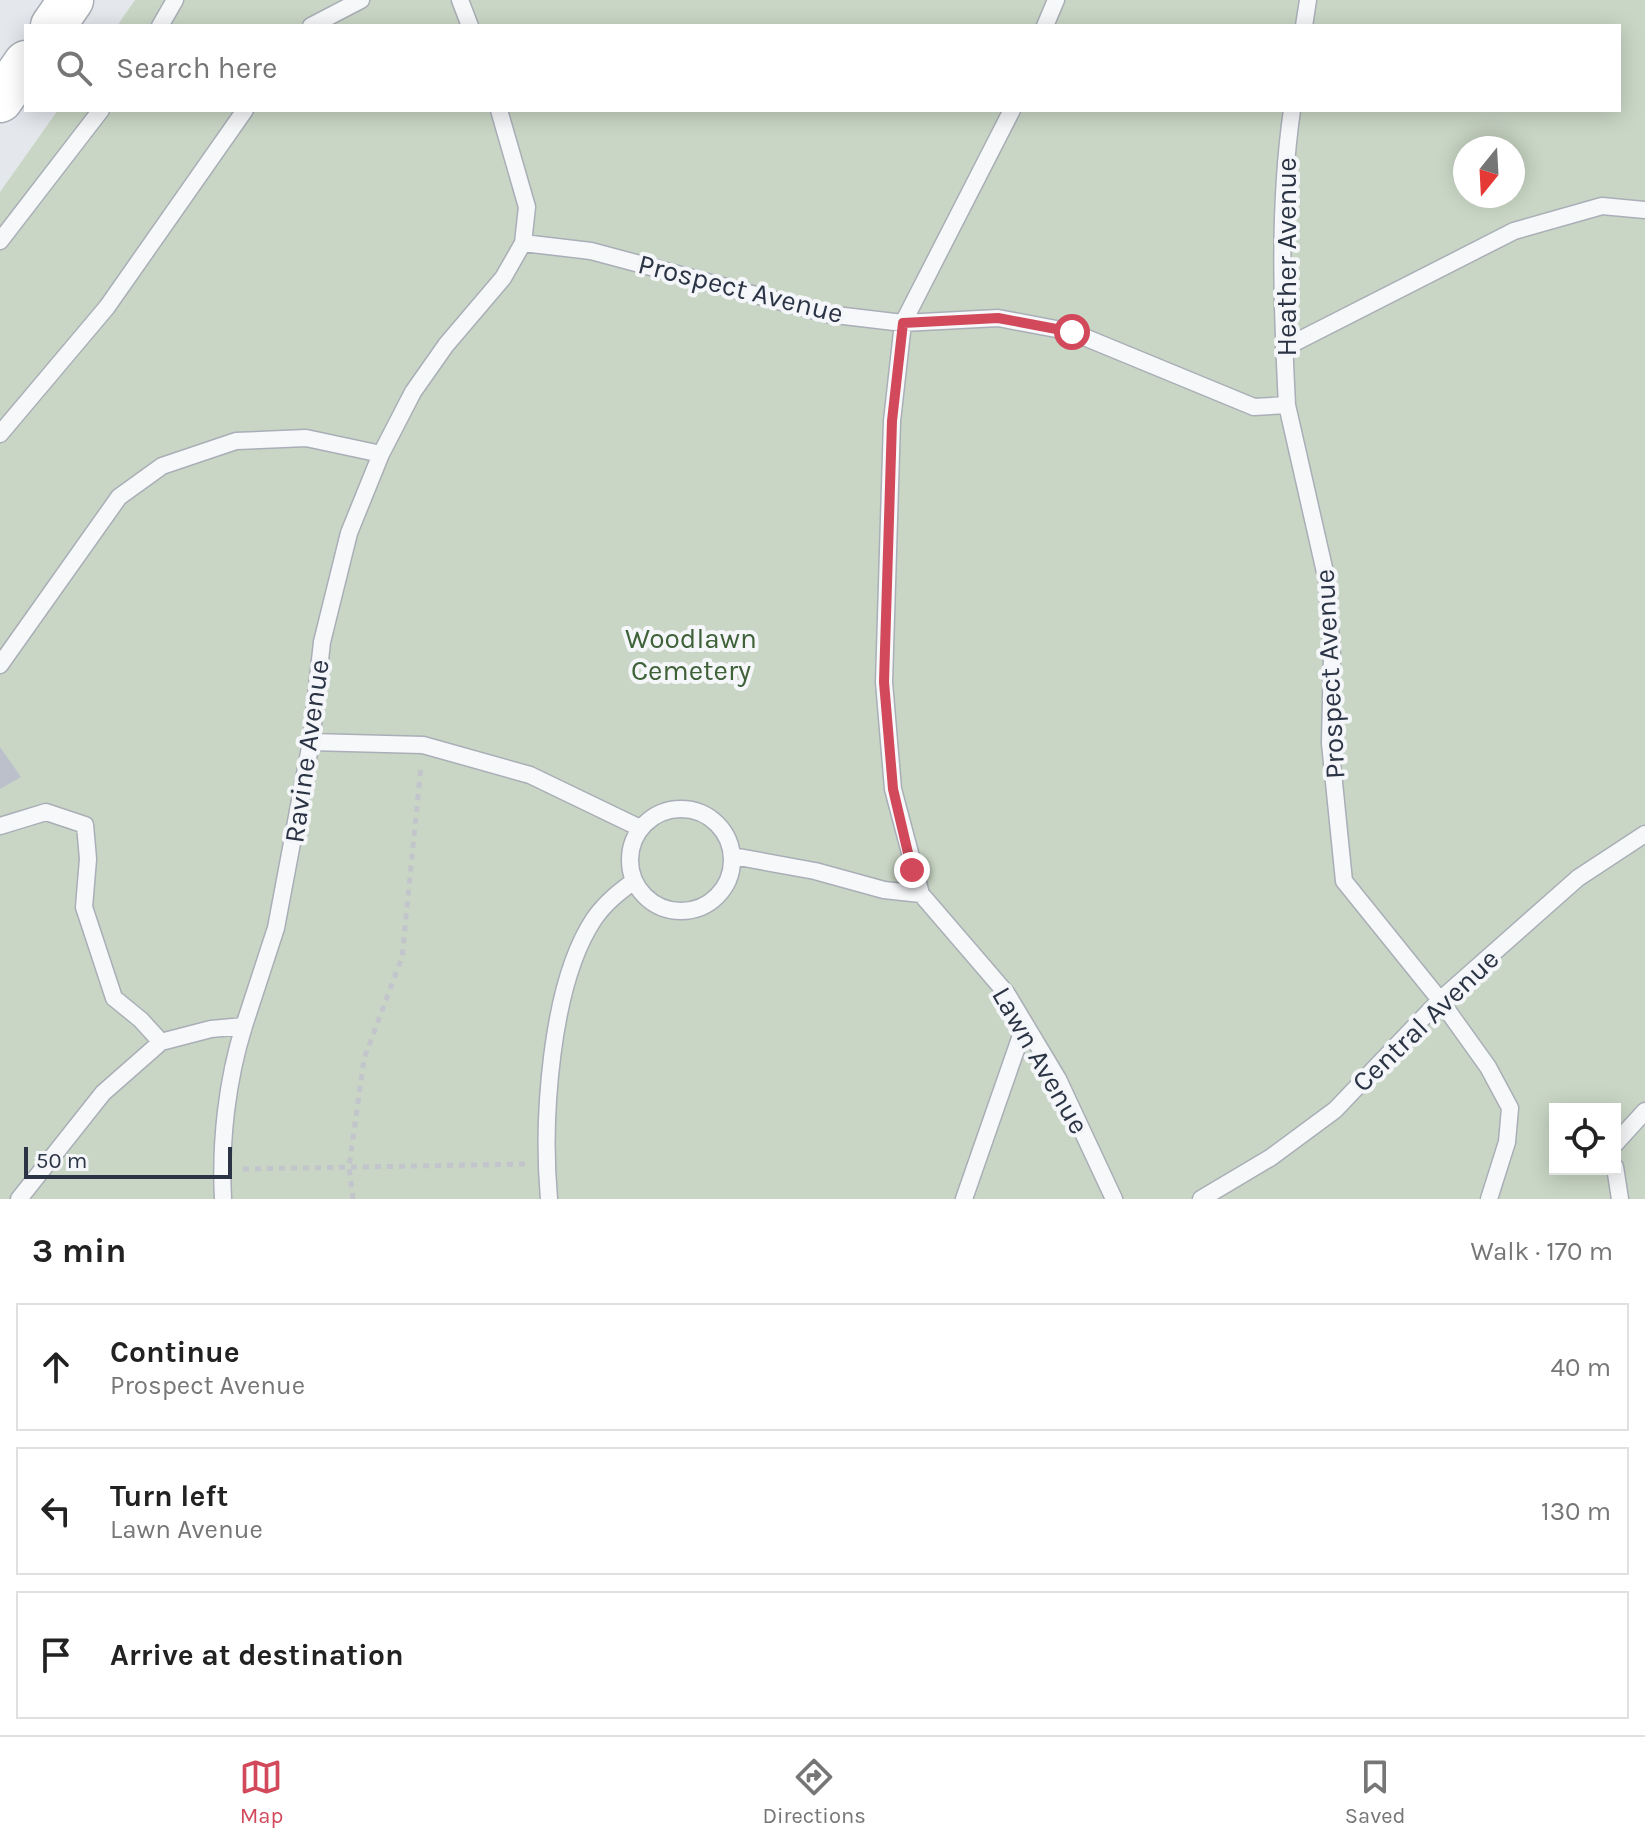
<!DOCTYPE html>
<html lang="en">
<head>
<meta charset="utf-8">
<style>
  :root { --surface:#fff; --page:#f2f2f2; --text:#222; --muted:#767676; --line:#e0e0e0; --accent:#d1495b }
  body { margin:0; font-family:Karla,sans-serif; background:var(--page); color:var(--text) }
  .controls { position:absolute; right:24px; bottom:24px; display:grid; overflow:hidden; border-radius:0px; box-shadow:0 4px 20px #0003 }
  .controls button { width:72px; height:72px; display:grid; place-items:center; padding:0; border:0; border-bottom:2px solid var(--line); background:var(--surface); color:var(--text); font:40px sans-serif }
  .compass { position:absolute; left:1453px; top:136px; width:72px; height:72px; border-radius:50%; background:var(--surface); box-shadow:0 4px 20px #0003; rotate:198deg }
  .scale { position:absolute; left:24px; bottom:20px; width:208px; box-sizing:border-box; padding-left:8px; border:4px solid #2b3445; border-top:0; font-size:22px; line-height:28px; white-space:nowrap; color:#2b3445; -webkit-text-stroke:6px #f4f6f9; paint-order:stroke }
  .stop { position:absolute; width:24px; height:24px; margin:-18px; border:6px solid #d1495b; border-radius:50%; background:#fff }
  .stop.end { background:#d1495b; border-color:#fff; box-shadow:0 2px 8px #0008 }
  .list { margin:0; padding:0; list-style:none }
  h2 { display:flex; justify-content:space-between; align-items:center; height:104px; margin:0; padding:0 32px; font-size:34px }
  h2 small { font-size:26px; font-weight:400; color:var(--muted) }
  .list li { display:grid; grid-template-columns:52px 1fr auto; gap:24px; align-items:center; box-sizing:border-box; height:128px; margin:0 16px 16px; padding:0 16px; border:2px solid var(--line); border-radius:0px }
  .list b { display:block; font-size:30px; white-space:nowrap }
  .list p { margin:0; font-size:26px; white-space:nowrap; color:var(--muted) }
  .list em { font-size:26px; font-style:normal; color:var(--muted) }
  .icon { flex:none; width:44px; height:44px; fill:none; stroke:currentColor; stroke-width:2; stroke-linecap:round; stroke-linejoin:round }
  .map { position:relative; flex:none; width:1645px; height:1199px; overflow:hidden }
  .search { position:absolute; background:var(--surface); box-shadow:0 4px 20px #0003; left:24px; right:24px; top:24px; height:88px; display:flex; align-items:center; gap:20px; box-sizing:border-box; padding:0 28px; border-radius:0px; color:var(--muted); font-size:30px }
  .sheet { height:536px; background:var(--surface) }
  nav { display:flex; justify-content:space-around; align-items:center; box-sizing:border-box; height:112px; border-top:2px solid var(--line); background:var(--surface); font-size:22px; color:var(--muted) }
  nav a { display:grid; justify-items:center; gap:4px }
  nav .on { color:var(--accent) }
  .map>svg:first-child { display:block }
  .green { fill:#c9d6c5; fill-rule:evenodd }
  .building { fill:#bbc0ca }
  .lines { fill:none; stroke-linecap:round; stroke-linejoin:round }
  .lane-casing { stroke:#a9aeb7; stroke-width:19 }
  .secondary-casing { stroke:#a9aeb7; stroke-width:47 }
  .path { stroke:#c2c5cb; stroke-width:5; stroke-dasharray:6 6; stroke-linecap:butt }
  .lane { stroke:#f7f8fa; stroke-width:16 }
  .secondary { stroke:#fff; stroke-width:44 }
  .route { stroke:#d1495b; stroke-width:10 }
  .labels { text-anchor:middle; stroke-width:8; stroke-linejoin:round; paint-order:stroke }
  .street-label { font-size:28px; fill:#2b3445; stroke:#f4f6f9 }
  .park-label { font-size:28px; fill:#3f6138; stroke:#f4f6f9 }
</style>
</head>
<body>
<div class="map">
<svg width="1645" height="1199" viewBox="0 0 1645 1199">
  <rect width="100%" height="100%" fill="#e4e7ec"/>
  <path class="green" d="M 135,0 L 1645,0 L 1645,1199 L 0,1199 L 0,192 L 58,110 L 1619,110 L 1619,26 L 117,26 ZM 1465,148 L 1513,148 L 1513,196 L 1465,196 ZM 1555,1109 L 1615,1109 L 1615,1169 L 1555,1169 Z"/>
  <path class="building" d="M 0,747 L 21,777 L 0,789 Z"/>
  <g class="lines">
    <g class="lane-casing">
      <path id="lane" d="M 460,0 L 470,26
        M 160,26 L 175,0
        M 311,26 L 361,0
        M 1045,26 L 1056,0
        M 1304,26 L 1308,0
        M 1012,110 L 903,323 L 892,421 L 884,682 L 893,789 L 921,894 L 1007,994 L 1058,1079 L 1114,1199
        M 0,241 L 101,110
        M 523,243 L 591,251 L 827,314 L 903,323 L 998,318 L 1072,332 L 1254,407 L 1287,405 L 1327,581 L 1332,655 L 1330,743 L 1344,881 L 1440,1000 L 1488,1067 L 1510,1108 L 1507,1142 L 1489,1199
        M 1284,348 L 1514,231 L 1602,206 L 1645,210
        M 1287,405 C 1282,307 1278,207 1292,110
        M 0,434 L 107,307 L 245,110
        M 0,665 L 119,497 L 162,466 L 236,441 L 306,438 L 381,454
        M 311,742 L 423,745 L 530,775 L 640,828
        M630 860a51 51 0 1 1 102 0a51 51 0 1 1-102 0Z
        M 0,826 L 46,812 L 85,825 L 88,859 L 84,907 L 114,998 L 141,1020 L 161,1042 L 211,1029 L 244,1026 L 276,928 L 311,742 L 322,642 L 349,533 L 381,454 L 413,392 L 446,345 L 503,278 L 523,243 L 527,207 L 499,110
        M 733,856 L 815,871 L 884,890 L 921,894
        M 1615,1144 L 1645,1111
        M 1615,1167 L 1620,1199
        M 19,1199 L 103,1093 L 161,1042
        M 223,1199 C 220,1142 227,1080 244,1026
        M 549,1199 C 542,1121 550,985 594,919 C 605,903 619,892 634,881
        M 964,1199 L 1025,1024
        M 1201,1199 L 1270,1158 L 1335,1110 L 1440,1000 L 1578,878 L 1645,834"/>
    </g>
    <g class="secondary-casing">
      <path id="secondary" d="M 53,26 L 71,0
        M 0,100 L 26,63"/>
    </g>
    <path class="path" d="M 243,1169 L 529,1164
      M 353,1199 L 349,1167 L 364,1059 L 402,957 L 421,766"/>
    <use href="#lane" class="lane"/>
    <use href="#secondary" class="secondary"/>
  </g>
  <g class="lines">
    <path class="route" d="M 912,870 L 893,789 L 884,682 L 892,421 L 903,323 L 998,318 L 1072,332"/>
  </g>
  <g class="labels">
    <g class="street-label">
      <text transform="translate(1286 257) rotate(-90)" y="10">Heather Avenue</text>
      <text transform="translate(741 288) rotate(14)" y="10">Prospect Avenue</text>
      <text transform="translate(1329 674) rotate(-93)" y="10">Prospect Avenue</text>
      <text transform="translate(306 751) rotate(-82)" y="10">Ravine Avenue</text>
      <text transform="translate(1425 1020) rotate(-44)" y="10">Central Avenue</text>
      <text transform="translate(1041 1060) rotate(60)" y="10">Lawn Avenue</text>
    </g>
    <g class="park-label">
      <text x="691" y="648">Woodlawn<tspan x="691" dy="32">Cemetery</tspan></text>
    </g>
  </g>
</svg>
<div class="controls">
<button><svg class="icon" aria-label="locate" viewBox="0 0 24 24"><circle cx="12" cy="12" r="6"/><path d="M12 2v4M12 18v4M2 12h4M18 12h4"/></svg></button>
</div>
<svg class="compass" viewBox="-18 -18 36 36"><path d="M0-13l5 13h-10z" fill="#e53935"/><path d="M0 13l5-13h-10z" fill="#767676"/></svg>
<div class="scale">50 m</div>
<div class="stop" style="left:1072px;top:332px"></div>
<div class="stop end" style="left:912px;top:870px"></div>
<div class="search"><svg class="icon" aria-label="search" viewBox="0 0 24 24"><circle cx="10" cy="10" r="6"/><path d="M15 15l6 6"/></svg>Search here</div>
</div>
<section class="sheet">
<h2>3 min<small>Walk · 170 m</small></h2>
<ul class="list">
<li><svg class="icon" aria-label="ahead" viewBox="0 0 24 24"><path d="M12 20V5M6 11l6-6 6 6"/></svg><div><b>Continue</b><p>Prospect Avenue</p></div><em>40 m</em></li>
<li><svg class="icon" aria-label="left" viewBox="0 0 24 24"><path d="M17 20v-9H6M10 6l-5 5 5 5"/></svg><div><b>Turn left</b><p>Lawn Avenue</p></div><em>130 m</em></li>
<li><svg class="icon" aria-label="arrive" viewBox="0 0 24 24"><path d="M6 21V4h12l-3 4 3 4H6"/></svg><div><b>Arrive at destination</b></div></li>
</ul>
</section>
<nav>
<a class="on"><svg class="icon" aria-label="map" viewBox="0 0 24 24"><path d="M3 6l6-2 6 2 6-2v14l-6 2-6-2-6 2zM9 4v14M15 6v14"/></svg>Map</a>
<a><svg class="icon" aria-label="directions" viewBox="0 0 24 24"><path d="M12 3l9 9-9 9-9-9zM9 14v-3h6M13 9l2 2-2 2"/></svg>Directions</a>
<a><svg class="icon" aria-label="saved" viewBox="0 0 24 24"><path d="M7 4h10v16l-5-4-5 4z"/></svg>Saved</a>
</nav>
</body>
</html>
